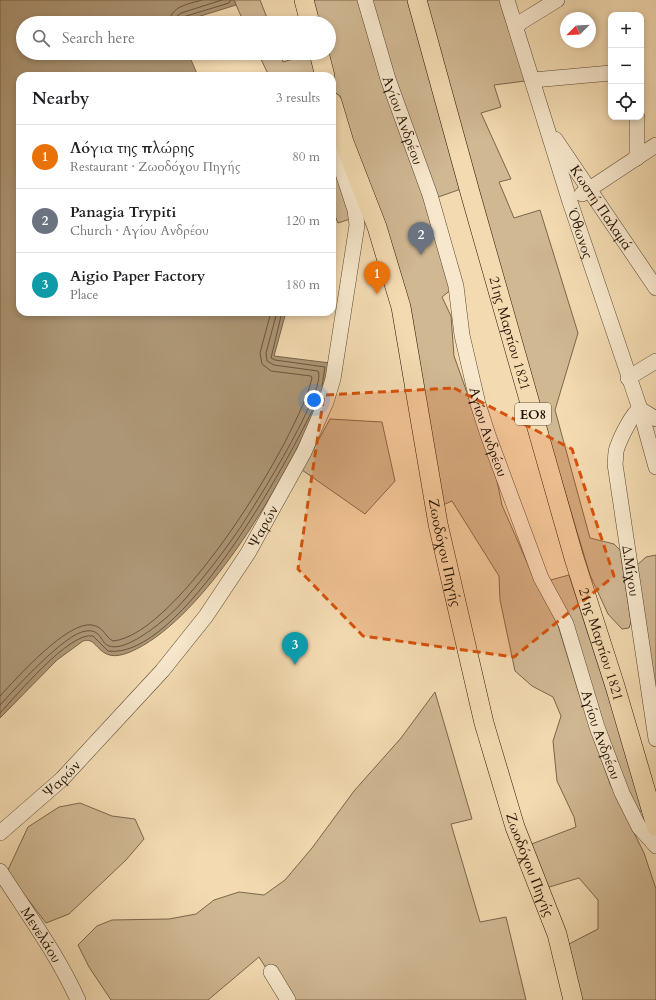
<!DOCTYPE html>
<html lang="en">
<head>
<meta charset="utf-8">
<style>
  :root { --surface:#fff; --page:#f2f2f2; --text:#202124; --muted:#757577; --line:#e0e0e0; --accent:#8f2418 }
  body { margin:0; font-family:Cardo,serif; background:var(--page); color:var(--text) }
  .controls { position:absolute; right:12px; top:12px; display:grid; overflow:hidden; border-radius:8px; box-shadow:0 2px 6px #0003 }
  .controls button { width:36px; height:36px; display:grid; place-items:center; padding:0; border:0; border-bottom:1px solid var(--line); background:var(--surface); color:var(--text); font:20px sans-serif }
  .compass { position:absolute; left:560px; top:12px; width:36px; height:36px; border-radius:50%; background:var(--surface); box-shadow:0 2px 6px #0003; rotate:246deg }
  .you { position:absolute; left:314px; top:400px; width:14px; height:14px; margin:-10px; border:3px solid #fff; border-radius:50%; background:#1a73e8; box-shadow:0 0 0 6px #1a73e833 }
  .badge { display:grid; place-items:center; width:26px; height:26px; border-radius:50%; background:var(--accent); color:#fff; font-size:13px; font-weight:700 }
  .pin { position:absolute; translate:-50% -33px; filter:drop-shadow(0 1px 2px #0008) }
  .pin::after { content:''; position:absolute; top:21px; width:14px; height:12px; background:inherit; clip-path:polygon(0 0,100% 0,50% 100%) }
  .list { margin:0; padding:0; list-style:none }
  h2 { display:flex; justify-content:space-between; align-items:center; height:52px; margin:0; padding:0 16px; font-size:17px }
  h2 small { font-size:13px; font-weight:400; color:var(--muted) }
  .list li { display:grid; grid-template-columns:26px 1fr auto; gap:12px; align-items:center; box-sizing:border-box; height:64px; padding:0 16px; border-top:1px solid var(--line) }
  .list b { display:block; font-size:15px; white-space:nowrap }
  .list p { margin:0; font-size:13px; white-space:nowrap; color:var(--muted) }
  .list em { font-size:13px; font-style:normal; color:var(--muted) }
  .icon { flex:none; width:22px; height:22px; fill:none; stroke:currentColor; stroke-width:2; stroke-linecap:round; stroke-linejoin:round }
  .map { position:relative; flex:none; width:656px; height:1000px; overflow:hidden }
  .search { position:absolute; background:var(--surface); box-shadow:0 2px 6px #0003; left:16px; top:16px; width:320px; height:44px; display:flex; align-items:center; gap:10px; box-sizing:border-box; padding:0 14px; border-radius:22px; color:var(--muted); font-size:15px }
  .panel { position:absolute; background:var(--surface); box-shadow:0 2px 6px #0003; left:16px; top:72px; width:320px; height:244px; border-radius:12px }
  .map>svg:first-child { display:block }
  .green { fill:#d0b893; stroke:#7a664a }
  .water { fill:#ad9675; stroke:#776247 }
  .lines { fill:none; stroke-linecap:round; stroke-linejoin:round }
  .shore { stroke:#69543b; stroke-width:1 }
  .minor-casing { stroke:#58452d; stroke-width:16 }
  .major-casing { stroke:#251301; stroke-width:20 }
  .minor { stroke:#f7e7cc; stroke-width:15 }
  .major { stroke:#f3dab1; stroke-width:19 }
  .marked { fill:#d4520b; fill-opacity:0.2; stroke:#d4520b; stroke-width:3; stroke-dasharray:8 5; stroke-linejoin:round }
  .labels { text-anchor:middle; stroke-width:4; stroke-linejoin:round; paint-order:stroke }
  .shield { fill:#f7e7cc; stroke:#64533e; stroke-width:1 }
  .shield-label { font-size:13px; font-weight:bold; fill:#251301 }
  .street-label { font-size:14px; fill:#251301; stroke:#f7e7cc }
</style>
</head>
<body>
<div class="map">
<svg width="656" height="1000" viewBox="0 0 656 1000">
  <rect width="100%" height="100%" fill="#f3dab1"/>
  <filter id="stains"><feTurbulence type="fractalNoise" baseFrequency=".005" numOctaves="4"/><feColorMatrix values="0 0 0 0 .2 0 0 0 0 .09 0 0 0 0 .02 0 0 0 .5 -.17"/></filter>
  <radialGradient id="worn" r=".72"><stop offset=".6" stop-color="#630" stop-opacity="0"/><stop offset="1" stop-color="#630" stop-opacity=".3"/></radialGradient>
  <path class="green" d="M 234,0 L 260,0 L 269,23 L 244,23 Z
    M 309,0 L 417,0 L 461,189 L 427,201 L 452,289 L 442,297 L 451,316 L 454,356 L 495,472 L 502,505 L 536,583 L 556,619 L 579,694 L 610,784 L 644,853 L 656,889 L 656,1000 L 580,1000 L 569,944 L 598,929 L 598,900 L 579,878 L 546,888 L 529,845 L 576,827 L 574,817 L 557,781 L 553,741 L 561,716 L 553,697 L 532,686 L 515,671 L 500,600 L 499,576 L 452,501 L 441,506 L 408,315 L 350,143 L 332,83 L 332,76 L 323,53 L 329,53 L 329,23 L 315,23 Z
    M 425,0 L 507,0 L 533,80 L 494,85 L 501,107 L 481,113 L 511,179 L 499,182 L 514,218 L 540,210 L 578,333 L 555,410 L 590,538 L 614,544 L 620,550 L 631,622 L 629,628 L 622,629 L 608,614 L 590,575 L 538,402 Z
    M 258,53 L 280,53 L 283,62 L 313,53 L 320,76 L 269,76 Z
    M 332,165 L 337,173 L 350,219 L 338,223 L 332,209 Z
    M 330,419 L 382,422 L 395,481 L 365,514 L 302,470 Z
    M 656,555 L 656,706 L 636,566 L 646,557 Z
    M 569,575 L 625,748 L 642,811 L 638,811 L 635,807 L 547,581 Z
    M 435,692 L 472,819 L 451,824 L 480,922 L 506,917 L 526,1000 L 286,1000 L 259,957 L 208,1000 L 111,1000 L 89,967 L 78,945 L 97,926 L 112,920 L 169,919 L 196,914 L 214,900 L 239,892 L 264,895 L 285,880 L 312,848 L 354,791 L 401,738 Z
    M 80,803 L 112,816 L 135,819 L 144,839 L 126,860 L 69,914 L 46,923 L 7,872 L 28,827 L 59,807 Z"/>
  <path class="water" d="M 0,0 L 234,0 L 236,5 L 178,23 L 23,23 L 23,53 L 188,53 L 198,76 L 20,76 L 20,312 L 286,312 L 274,356 L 330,363 C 328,374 326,386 323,396 C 319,409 310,422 304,434 C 272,500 199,623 130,652 C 97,666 99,635 83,641 L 57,660 L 0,718 Z"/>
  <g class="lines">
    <path class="shore" d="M 169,23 C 170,6 189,4 202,0
      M 175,23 L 176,17 L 181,13 L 222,0
      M 180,23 L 183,17 L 229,3 L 231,0
      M 282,312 L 271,358 L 275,360 L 325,367 L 322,386
      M 0,696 C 17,678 67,621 92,625 C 104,627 105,637 113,641 C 178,635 298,438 312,378 L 311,376 L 271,371 L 262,364 L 260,353 L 271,312
      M 0,705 C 15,689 65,633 86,631 C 102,629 100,643 109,646 C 121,650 139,638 148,632 C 162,622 175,611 186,598 C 205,576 222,554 238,531 C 252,510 328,389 318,371 L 274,365 L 267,361 L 266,353 L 277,312
      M 0,713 C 16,696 70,631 93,636 L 108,651 C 180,661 288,461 315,405"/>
    <g class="minor-casing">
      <g id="minor">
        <path id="s1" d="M 365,0 L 388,79 L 430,195 L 456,286 L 462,335 L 478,404 L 488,435 L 541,578 L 566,624 L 597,727 L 622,793 L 639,827 L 656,846"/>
        <path id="s2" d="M 507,0 L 570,202 L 640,409 L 656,467"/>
        <path d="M 516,28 L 521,22 L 557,0"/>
        <path d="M 533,80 L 611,73"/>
        <path id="s3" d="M 555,139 L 656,288"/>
        <path d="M 637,158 L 637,117"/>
        <path d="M 582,194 L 656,145"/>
        <path d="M 628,378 L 656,361"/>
        <path id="s4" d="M 640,409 C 632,413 620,439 617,448 C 615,453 616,459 615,464 L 656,739"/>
        <path d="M 640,409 L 656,419"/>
        <path id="s5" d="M 0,833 L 62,779 L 162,671 L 206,616 L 248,553 L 304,452 L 326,402 L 333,379 L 357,225 L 355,210 L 337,155 L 344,142"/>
        <path id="s6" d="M 0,871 C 27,913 57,954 78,1000"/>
        <path d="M 271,972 L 288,1000"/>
      </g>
    </g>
    <g class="major-casing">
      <g id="major">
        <path d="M 304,0 L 310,23"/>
        <path id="s7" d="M 417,0 L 471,196 L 574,558 L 615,686 L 656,826"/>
        <path d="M 319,53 L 325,76"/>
        <path id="s8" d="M 332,102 L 344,142 L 377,227 L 401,307 L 438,524 L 484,723 L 515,827 L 557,934 L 573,1000"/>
      </g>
    </g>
    <use href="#minor" class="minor"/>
    <use href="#major" class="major"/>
  </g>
  <path class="marked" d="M 454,388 L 572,449 L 614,576 L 514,657 L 363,636 L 298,569 L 324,395 Z"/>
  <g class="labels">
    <rect class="shield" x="515" y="403" width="36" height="22" rx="3"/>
    <g class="shield-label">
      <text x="533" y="419">ΕΟ8</text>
    </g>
    <g class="street-label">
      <text dy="5" stroke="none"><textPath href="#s1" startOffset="126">Αγίου Ανδρέου</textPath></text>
      <text dy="5" stroke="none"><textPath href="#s3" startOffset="83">Κωστή Παλαμά</textPath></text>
      <text dy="5" stroke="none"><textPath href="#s2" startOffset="245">Όθωνος</textPath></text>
      <text dy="5" stroke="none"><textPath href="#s7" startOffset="346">21ης Μαρτίου 1821</textPath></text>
      <text dy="5" stroke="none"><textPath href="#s1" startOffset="450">Αγίου Ανδρέου</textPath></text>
      <text dy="5" stroke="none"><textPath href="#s5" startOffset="406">Ψαρών</textPath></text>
      <text dy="5" stroke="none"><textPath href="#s8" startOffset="466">Ζωοδόχου Πηγής</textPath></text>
      <text dy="5" stroke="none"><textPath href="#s4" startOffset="170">Δ.Μίχου</textPath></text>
      <text dy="5" stroke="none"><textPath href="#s7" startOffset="670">21ης Μαρτίου 1821</textPath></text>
      <text dy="5" stroke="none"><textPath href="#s1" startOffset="774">Αγίου Ανδρέου</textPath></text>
      <text dy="5" stroke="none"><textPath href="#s5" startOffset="82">Ψαρών</textPath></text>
      <text dy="5" stroke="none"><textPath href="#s8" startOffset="790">Ζωοδόχου Πηγής</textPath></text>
      <text dy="5" stroke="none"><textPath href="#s6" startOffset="76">Μενελάου</textPath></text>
    </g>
  </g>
  <rect width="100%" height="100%" filter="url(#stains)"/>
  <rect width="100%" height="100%" fill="url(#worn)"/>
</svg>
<div class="controls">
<button>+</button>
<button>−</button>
<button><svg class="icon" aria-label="locate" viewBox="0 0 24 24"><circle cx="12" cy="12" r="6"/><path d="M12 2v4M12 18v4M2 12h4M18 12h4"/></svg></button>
</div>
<svg class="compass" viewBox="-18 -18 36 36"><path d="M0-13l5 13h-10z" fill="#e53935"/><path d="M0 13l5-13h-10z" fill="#757577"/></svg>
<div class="you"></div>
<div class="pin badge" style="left:377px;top:294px;background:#e8710a">1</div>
<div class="pin badge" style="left:421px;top:255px;background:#6b7280">2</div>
<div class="pin badge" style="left:295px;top:665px;background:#0f9aa8">3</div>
<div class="search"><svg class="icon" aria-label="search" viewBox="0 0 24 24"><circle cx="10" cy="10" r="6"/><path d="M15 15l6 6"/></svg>Search here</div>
<section class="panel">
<h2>Nearby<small>3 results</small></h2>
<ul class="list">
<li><span class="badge" style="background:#e8710a">1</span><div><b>Λόγια της πλώρης</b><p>Restaurant · Ζωοδόχου Πηγής</p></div><em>80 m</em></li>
<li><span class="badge" style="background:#6b7280">2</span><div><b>Panagia Trypiti</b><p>Church · Αγίου Ανδρέου</p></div><em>120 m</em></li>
<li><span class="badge" style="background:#0f9aa8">3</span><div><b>Aigio Paper Factory</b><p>Place</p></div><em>180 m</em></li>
</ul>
</section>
</div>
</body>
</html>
